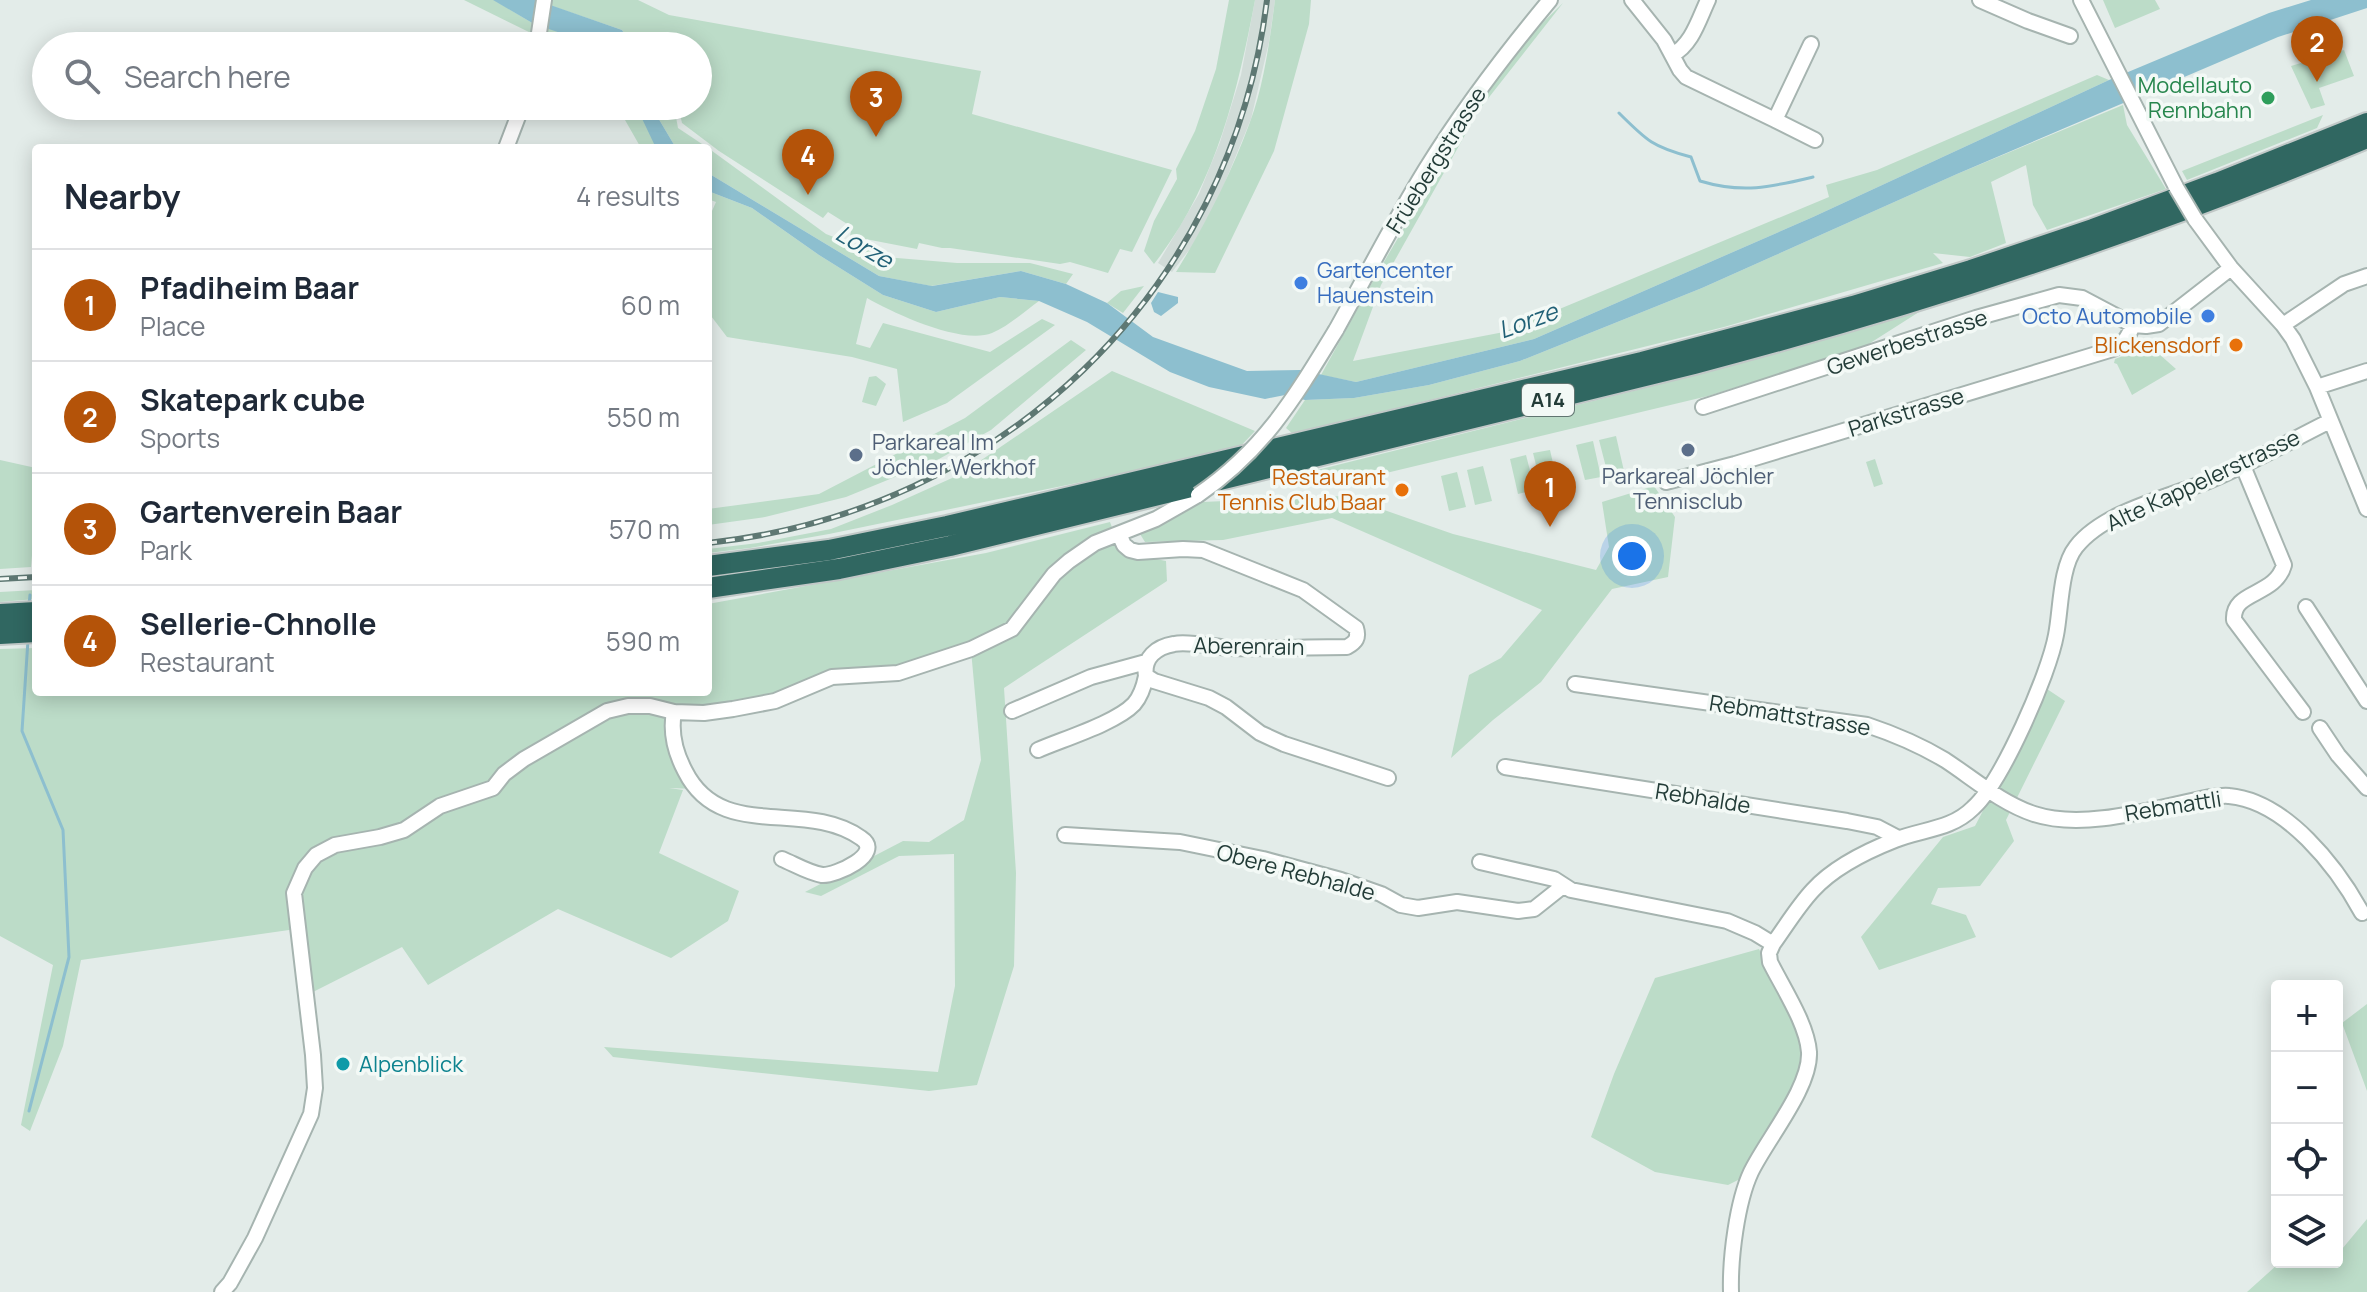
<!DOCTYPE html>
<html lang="en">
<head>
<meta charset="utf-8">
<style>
  :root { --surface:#fff; --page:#f6f6f7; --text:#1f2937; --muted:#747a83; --line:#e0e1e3; --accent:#b45309 }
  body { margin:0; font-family:Manrope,sans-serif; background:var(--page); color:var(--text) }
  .controls { position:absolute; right:24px; bottom:24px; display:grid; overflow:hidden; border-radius:8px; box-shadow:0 4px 20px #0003 }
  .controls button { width:72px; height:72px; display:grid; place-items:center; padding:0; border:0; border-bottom:2px solid var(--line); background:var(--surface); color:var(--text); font:40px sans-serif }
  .you { position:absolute; left:1632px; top:556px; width:28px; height:28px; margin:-20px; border:6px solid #fff; border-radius:50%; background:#1a73e8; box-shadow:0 0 0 12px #1a73e833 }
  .badge { display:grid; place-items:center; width:52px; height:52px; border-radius:50%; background:var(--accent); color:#fff; font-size:26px; font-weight:700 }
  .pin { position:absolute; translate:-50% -66px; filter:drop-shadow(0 2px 4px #0008) }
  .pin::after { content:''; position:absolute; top:42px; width:28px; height:24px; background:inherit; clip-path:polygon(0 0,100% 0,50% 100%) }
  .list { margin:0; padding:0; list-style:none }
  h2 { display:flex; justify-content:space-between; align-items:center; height:104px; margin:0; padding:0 32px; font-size:34px }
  h2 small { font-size:26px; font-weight:400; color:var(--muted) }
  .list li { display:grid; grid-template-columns:52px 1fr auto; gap:24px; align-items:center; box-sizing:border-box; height:112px; padding:0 32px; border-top:2px solid var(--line) }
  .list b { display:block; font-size:30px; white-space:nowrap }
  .list p { margin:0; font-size:26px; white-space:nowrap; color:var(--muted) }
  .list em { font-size:26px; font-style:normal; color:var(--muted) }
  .icon { flex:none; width:44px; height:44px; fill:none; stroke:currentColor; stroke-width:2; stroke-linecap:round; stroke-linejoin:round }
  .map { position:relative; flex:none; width:2367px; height:1292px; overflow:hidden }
  .search { position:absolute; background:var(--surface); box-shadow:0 4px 20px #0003; left:32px; top:32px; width:680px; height:88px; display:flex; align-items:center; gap:20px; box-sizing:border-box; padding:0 28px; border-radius:44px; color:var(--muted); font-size:30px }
  .panel { position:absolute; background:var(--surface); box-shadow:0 4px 20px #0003; left:32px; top:144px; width:680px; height:552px; border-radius:8px }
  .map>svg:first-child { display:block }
  .built { fill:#d1dcd8 }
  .green { fill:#bcdcc8 }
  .water { fill:#8dbfcf }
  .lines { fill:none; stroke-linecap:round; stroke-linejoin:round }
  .stream { stroke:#8dbfcf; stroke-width:3 }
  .minor-casing { stroke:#a6b4b0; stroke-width:18 }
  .highway-casing { stroke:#c1c8c7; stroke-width:24 }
  .minor { stroke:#fff; stroke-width:14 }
  .highway { stroke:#306761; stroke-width:20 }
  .rail-casing { stroke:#5e7873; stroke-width:6 }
  .rail { stroke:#f3f9f6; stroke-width:3; stroke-dasharray:9; stroke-linecap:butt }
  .minor-bridge-casing { stroke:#a6b4b0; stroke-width:18; stroke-linecap:butt }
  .minor-bridge { stroke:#fff; stroke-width:14 }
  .leisure-dot { fill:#2e9e5b; stroke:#f3f9f6; stroke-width:3 }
  .shop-dot { fill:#3f7fe0; stroke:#f3f9f6; stroke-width:3 }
  .food-dot { fill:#e8710a; stroke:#f3f9f6; stroke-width:3 }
  .service-dot { fill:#5c6f8a; stroke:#f3f9f6; stroke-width:3 }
  .culture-dot { fill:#0f9aa8; stroke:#f3f9f6; stroke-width:3 }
  .labels { text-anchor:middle; stroke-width:7; stroke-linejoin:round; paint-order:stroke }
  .shield { fill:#f3f9f6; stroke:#617571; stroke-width:2 }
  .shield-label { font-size:20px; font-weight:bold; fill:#233c38 }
  .leisure-label { font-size:22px; fill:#27864d; stroke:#f3f9f6; text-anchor:end }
  .street-label { font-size:22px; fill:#233c38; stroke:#f3f9f6 }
  .shop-label { font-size:22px; fill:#366cbe; stroke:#f3f9f6; text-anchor:start }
  .food-label { font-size:22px; fill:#c56008; stroke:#f3f9f6; text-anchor:end }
  .service-label { font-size:22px; fill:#4e5e75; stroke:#f3f9f6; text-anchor:start }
  .culture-label { font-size:22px; fill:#0d838f; stroke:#f3f9f6; text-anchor:start }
  .water-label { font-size:24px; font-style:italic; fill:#206076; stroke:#f3f9f6 }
</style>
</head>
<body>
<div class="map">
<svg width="2367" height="1292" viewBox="0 0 2367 1292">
  <rect width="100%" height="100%" fill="#e3ece9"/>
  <path class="built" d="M 1255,0 L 1275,0 L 1269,42 L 1251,119 L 1219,197 L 1193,245 L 1172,272 L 1158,263 L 1199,194 L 1220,142 L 1241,75 Z"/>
  <path class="green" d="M 464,0 L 494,0 L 534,24 L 535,35 Z
    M 550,0 L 638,0 L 669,15 L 981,71 L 972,114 L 1172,170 L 1132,252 L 1120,249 L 1108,273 L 1070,262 L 1060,264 L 950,248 L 942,248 L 919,243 L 917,249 L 850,236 L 852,227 L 828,212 L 823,218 L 719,151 L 682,123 L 678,106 L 698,106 L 698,46 L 632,46 L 622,30 L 549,5 Z
    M 1229,0 L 1255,0 C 1237,95 1215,186 1154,264 L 1144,251 L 1154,221 L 1177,179 L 1176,169 L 1195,131 L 1216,69 Z
    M 1275,0 L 1311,0 L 1309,24 L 1274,151 L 1215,273 L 1176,272 C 1205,225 1231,174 1250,122 C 1264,85 1270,39 1275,0 Z
    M 2103,0 L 2155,0 L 2160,9 L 2115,28 Z
    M 1563,3 L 1479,110 L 1381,285 L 1353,361 L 1504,332 L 1829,197 L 1826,185 L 1877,170 L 2097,75 L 2109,80 L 1813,217 L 1534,339 L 1356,382 L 1321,375 L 1378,272 L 1475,107 L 1531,34 Z
    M 545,27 L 599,46 L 559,46 L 542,37 Z
    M 2344,50 L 2354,76 L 2319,88 L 2325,105 L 2311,109 L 2291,66 Z
    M 2123,105 L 2127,125 L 2166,189 L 2047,230 L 2033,205 L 2026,165 L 1991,182 L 2006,243 L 1970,257 L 1933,253 L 1943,263 L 1724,327 L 1293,434 L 1286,428 L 1305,400 L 1354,398 L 1429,385 L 1520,361 L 1702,288 L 1957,174 Z
    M 617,106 L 637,106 L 657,148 L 641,148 Z
    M 651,106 L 674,106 L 678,128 L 708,148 L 676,148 Z
    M 2323,115 L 2317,128 L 2187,180 L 2182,171 Z
    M 708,148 L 826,234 L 885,257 L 957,263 L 1030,263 L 1073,274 L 1066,284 L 1021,271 L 931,286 L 879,276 L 708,173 Z
    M 708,191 L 752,208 L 819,255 L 883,295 L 936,312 L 1000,297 L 1039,301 C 1025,311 1009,326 992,333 C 962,345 895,314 867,298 L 856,344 L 870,348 L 883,323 L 990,352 L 1042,319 L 1055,325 L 947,403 L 903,422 L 897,369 L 852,357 L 727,337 L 708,312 L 708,220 L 716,202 L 708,199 Z
    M 1144,286 L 1123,313 L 1107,303 L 1121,291 Z
    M 1919,312 L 1864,347 L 1708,396 L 1382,474 L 1287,485 L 1285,478 L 1641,389 Z
    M 1071,340 L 1086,350 L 991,430 L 939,459 L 846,497 L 765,517 L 708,525 L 708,509 L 819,494 L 965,418 Z
    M 2150,346 L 2176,369 L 2132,395 L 2117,364 L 2114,363 L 2115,359 Z
    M 1112,371 L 1255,431 L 1237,450 L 829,534 L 750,548 L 708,553 L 708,549 L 758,543 L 831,529 L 892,505 L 961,474 Z
    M 876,376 L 886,384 L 876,406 L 862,402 L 869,377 Z
    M 1616,436 L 1624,471 L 1608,475 L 1599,440 Z
    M 1593,441 L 1601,477 L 1585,480 L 1576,445 Z
    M 1550,450 L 1558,485 L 1542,489 L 1533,453 Z
    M 1526,455 L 1535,490 L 1518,494 L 1510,459 Z
    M 1875,459 L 1883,484 L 1874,487 L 1866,462 Z
    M 0,460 L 36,468 L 36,508 L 31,567 L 0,569 Z
    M 1483,466 L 1492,501 L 1475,505 L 1467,470 Z
    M 1457,472 L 1466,507 L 1449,511 L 1441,476 Z
    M 1654,486 L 1675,517 L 1668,577 L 1612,589 L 1541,682 L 1493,720 L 1451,758 L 1469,675 L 1501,658 L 1542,610 L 1332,518 L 1223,540 L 1145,542 L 1140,534 L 1178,516 L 1202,502 L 1344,496 L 1453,534 L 1596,570 L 1609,547 L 1602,502 Z
    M 1110,522 L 1121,552 L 1166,561 L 1167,581 L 1004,688 L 1016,873 L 1014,966 L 977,1085 L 929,1091 L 613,1057 L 604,1047 L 938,1072 L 955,986 L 954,854 L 899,856 L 821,896 L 805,892 L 903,841 L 929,842 L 964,820 L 981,760 L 971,650 L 918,667 L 856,674 L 790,696 L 674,712 L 672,725 L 697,789 L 669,788 L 683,790 L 659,853 L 739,891 L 728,921 L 671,958 L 558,909 L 428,985 L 402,947 L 313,992 L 296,929 L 81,960 L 63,1046 L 30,1131 L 21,1125 L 53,965 L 0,936 L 0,649 L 36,648 L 36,692 L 708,692 L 708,604 L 986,553 Z
    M 36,590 L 36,599 L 0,602 L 0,592 Z
    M 2047,689 L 2065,701 L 2006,820 L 2014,841 L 1980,886 L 1938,888 L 1931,904 L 1966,915 L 1976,937 L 1879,970 L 1861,937 L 1943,837 L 1975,826 Z
    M 1759,949 L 1813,1055 L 1750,1174 L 1728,1185 L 1655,1172 L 1591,1137 L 1614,1074 L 1655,978 Z
    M 2367,1004 L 2367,1091 L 2342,1023 Z
    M 2367,1219 L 2367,1292 L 2247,1292 L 2277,1265 L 2293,1262 L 2337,1262 L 2337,1255 Z"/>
  <path class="water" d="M 493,0 L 536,0 L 622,30 L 632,46 L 599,46 L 534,24 Z
    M 2311,0 L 2367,0 L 2367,8 L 2278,37 L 1957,174 L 1702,288 L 1520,361 L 1429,385 L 1354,398 L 1305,400 L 1285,395 L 1265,399 L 1209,387 L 1170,372 L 1087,322 L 1039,301 L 1000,297 L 936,312 L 883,295 L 819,255 L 752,208 L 708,191 L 708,173 L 879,276 L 932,286 L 1021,271 L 1066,284 L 1107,303 L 1153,337 L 1247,371 L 1300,370 L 1356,382 L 1534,339 L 1813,217 L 2109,80 L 2269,13 Z
    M 636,106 L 651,106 L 676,148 L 656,148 Z
    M 1158,292 L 1178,297 L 1178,303 L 1161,316 L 1154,312 L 1151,303 Z"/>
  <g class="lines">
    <path class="stream" d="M 1619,113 C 1647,141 1653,147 1691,157 L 1700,181 C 1743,194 1771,187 1813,177
      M 29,605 L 30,595
      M 28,640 L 22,731 L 63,830 L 69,957 L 29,1111"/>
    <g class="minor-casing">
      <path id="minor" d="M 1632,0 L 1664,40 L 1680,70 L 1686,77 L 1775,120 L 1811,44
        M 1980,0 L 2028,21 L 2070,36
        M 2081,0 L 2176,187
        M 537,46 L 544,0
        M 1672,55 C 1692,45 1699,19 1708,0
        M 1775,120 L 1815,140
        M 506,148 L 522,106
        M 2195,219 L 2231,268 L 2283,325 L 2293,339 L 2317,387 L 2367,509
        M 2283,325 L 2344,284 L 2367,276
        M 1336,330 C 1366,276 1394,221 1426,169 C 1463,109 1505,54 1550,0
        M 2317,387 L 2367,371
        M 1703,407 L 1976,318 L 2059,295 L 2082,298 L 2133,325 L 2146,326 L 2159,324 L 2231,268
        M 2243,466 L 2284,565 C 2275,597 2232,590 2234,620 L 2303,712
        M 1666,482 L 1735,464 L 2113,349 C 2125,343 2128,337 2133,325
        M 1119,534 L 1124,545 L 1130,550 L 1138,552 L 1183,549 L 1203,550 L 1303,590 L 1356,628 C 1359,638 1356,642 1347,647 C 1308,647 1268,649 1230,648 C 1213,647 1189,641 1174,644 C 1156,647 1143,658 1146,676 L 1154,681 L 1209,698 L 1226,707 L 1260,733 L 1284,744 L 1388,778
        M 2306,607 L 2367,701
        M 1575,684 L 1867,725 C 1894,734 1920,745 1945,760 C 1974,779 2001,803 2034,814 C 2086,831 2158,807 2210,797 C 2216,797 2223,795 2229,796 C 2286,801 2337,867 2362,913
        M 1012,711 L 1091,677 L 1146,662
        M 674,712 C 670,733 675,752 685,771 C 721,843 804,798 861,838 C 885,854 835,876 822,875 C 809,873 794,864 782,859
        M 2320,728 L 2338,755 L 2367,788
        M 1038,750 C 1063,739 1116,723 1134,704 C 1141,696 1144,686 1146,676
        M 1505,767 L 1847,821 L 1877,827 L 1898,838
        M 1065,835 L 1180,842 L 1263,859 L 1341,880 L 1381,894 L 1401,905 L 1418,908 L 1457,902 L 1518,911 L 1534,909 L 1563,886
        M 1480,862 L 1554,879 L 1571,890 L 1727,921 L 1755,933 L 1773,944
        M 222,1292 L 230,1283 L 255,1238 L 311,1114 L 315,1088 L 313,1055 L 294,893 L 305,868 L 316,855 L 335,845 L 380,837 L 404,830 L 440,806 L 493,788 L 504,774 L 524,759 L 607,711 L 628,706 L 650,706 L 674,712 L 704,713 L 733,709 L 775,701 L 832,677 L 898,673 L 971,649 L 1012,629 L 1054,574 L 1069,561 L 1095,543 L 1156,519 L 1198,495
        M 1731,1292 C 1730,1258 1737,1202 1751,1172 C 1767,1139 1811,1087 1809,1052 C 1807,1024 1783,988 1770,962 L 1769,953 L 1773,944 C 1786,926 1798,906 1813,890 C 1834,867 1867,851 1895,840 C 1922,829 1951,830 1973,808 C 2002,782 2049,674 2056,635 C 2061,610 2060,567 2076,547 C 2104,511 2170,497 2211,480 C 2251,463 2290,441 2330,421"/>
    </g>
    <g class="highway-casing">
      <path id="highway" d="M 708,566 L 829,550 L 947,526 L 1642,362 L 1853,306 L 1971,270 L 2093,229 L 2217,183 L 2367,123
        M 708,588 L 839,569 L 950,546 L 1694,364 C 1923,304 2148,230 2367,138
        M 0,614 L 36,612
        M 0,634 L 36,632"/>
    </g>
    <use href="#minor" class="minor"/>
    <use href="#highway" class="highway"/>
    <g class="rail-casing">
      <path id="rail" d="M 708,543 C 1000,512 1231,293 1267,0
        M 0,579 L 36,577"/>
    </g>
    <use href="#rail" class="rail"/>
    <g class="minor-bridge-casing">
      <path id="minor-bridge" d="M 2176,187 L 2195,219
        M 1198,495 C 1264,450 1295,397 1336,330"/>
    </g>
    <use href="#minor-bridge" class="minor-bridge"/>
  </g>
  <circle class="leisure-dot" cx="2268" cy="98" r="8"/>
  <g class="shop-dot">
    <circle cx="1301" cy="283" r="8"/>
    <circle cx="2208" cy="316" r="8"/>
  </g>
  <g class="food-dot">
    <circle cx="2236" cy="345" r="8"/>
    <circle cx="1402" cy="490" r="8"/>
  </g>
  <g class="service-dot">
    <circle cx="1688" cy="450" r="8"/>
    <circle cx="856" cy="455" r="8"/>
  </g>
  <circle class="culture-dot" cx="343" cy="1064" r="8"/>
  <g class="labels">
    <rect class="shield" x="1522" y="384" width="52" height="32" rx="6"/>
    <g class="shield-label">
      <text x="1548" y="407">A14</text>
    </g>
    <g class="leisure-label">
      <text x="2252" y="93">Modellauto<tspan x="2252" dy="25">Rennbahn</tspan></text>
    </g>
    <g class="street-label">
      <text transform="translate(1436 160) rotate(-58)" y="8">Früebergstrasse</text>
      <text transform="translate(1907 342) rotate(-18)" y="8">Gewerbestrasse</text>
      <text transform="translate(1906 412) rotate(-17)" y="8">Parkstrasse</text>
      <text transform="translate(2203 480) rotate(-25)" y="8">Alte Kappelerstrasse</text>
      <text transform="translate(1249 646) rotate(1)" y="8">Aberenrain</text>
      <text transform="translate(1790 715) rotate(9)" y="8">Rebmattstrasse</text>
      <text transform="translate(1703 798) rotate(9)" y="8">Rebhalde</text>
      <text transform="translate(2173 806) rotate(-9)" y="8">Rebmattli</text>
      <text transform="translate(1296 872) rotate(15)" y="8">Obere Rebhalde</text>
    </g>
    <g class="shop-label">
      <text x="1317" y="278">Gartencenter<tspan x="1317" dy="25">Hauenstein</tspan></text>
      <text x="2192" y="324" text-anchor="end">Octo Automobile</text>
    </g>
    <g class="food-label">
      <text x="2220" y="353">Blickensdorf</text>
      <text x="1386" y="485">Restaurant<tspan x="1386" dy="25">Tennis Club Baar</tspan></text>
    </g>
    <g class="service-label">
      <text x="872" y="450">Parkareal Im<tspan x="872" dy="25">Jöchler Werkhof</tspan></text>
      <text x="1688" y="484" text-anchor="middle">Parkareal Jöchler<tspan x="1688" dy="25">Tennisclub</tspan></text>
    </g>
    <g class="culture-label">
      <text x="359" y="1072">Alpenblick</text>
    </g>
    <g class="water-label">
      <text transform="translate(864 247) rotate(31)" y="8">Lorze</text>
      <text transform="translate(1528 321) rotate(-20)" y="8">Lorze</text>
    </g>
  </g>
</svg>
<div class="controls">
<button>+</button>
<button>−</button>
<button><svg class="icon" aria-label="locate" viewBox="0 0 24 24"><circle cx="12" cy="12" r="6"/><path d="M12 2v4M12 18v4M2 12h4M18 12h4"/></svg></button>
<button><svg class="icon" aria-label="layers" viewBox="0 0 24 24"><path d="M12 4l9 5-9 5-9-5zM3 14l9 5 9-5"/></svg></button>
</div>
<div class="you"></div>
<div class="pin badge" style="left:1550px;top:527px">1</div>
<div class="pin badge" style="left:2317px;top:82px">2</div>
<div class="pin badge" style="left:876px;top:137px">3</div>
<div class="pin badge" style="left:808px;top:195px">4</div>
<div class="search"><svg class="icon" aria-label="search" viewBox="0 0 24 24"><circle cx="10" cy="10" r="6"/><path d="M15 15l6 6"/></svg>Search here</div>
<section class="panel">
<h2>Nearby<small>4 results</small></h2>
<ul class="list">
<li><span class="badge">1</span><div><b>Pfadiheim Baar</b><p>Place</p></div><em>60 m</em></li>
<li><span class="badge">2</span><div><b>Skatepark cube</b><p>Sports</p></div><em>550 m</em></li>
<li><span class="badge">3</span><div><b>Gartenverein Baar</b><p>Park</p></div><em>570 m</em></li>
<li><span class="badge">4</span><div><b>Sellerie-Chnolle</b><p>Restaurant</p></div><em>590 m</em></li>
</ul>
</section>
</div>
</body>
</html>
